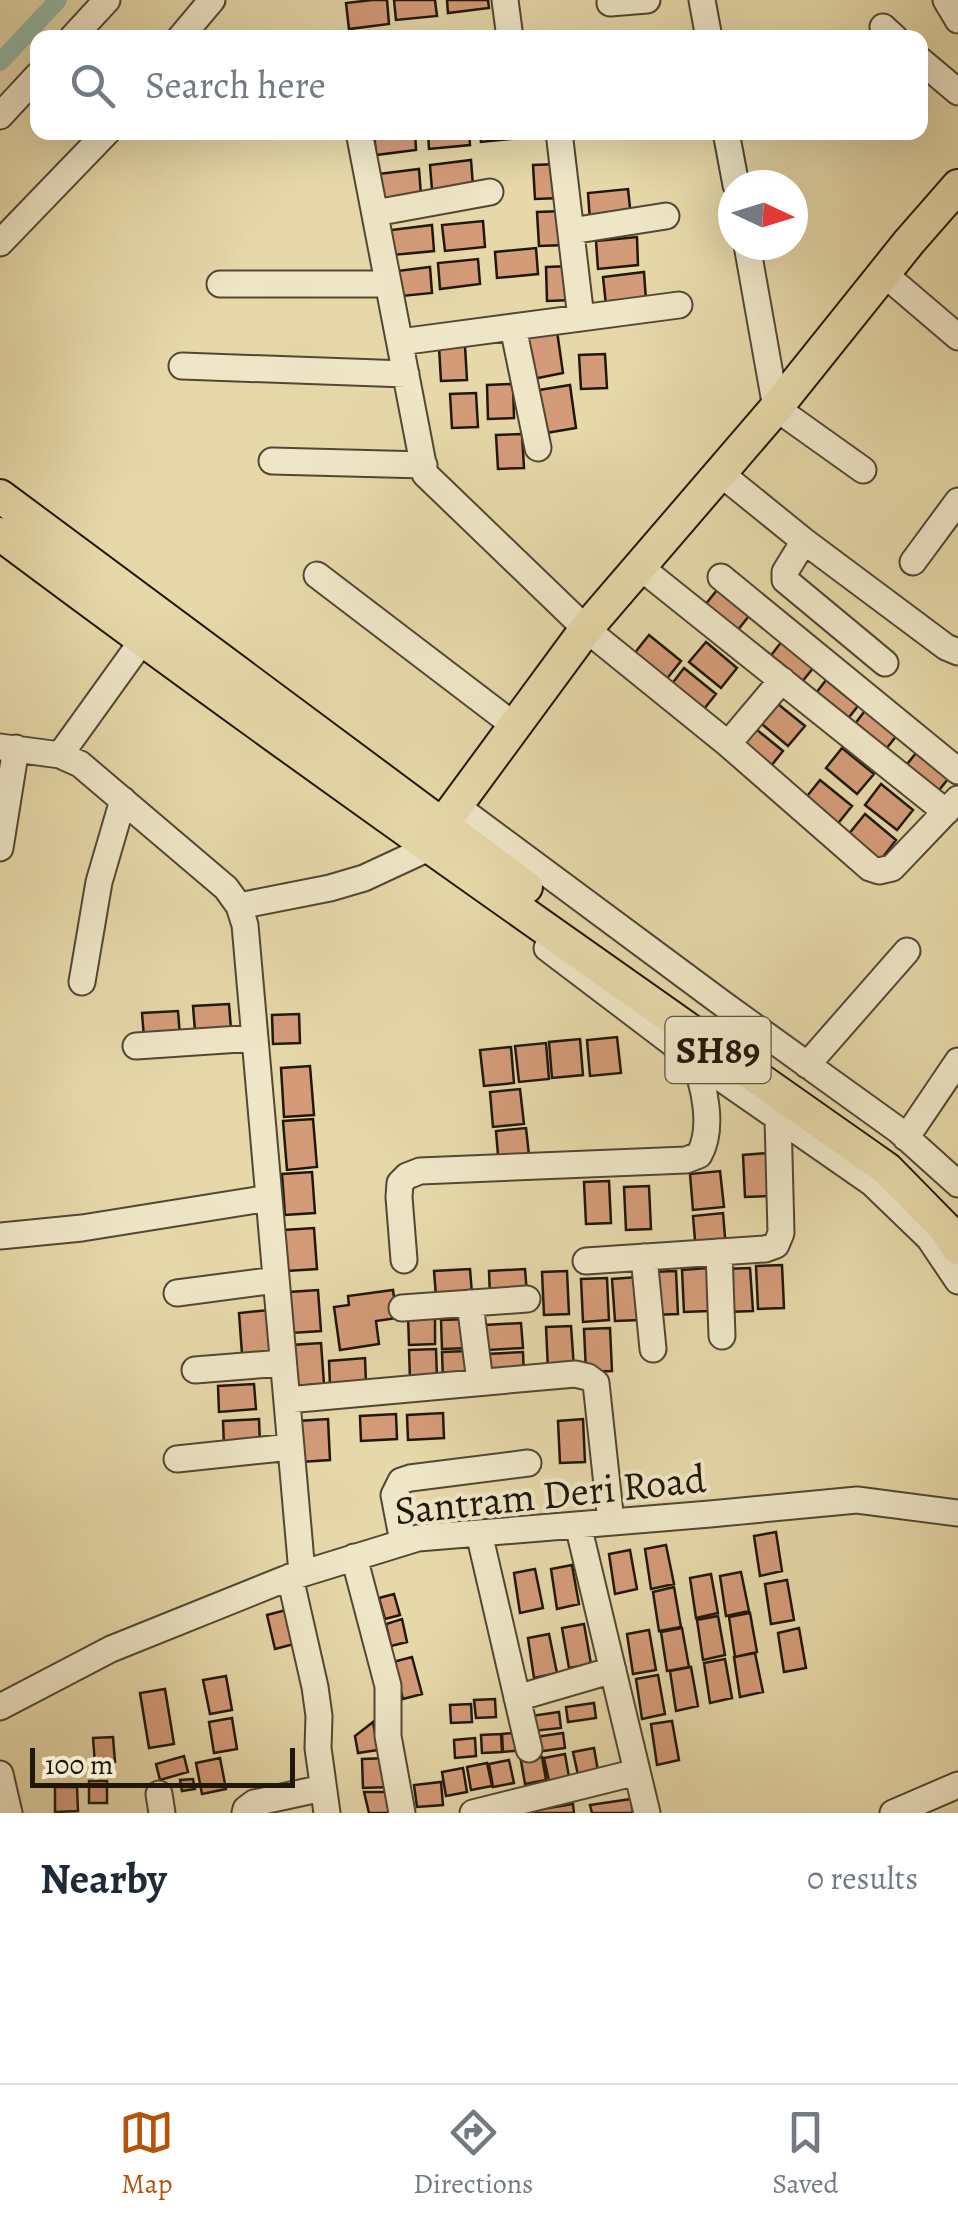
<!DOCTYPE html>
<html lang="en">
<head>
<meta charset="utf-8">
<style>
  :root { --surface:#fff; --page:#f2f2f3; --text:#1f2937; --muted:#747a83; --line:#e0e1e3; --accent:#b45309 }
  body { margin:0; font-family:Alegreya,serif; background:var(--page); color:var(--text) }
  .compass { position:absolute; left:718px; top:170px; width:90px; height:90px; border-radius:50%; background:var(--surface); box-shadow:0 10px 40px #0002; rotate:94deg }
  .scale { position:absolute; left:30px; bottom:25px; width:265px; box-sizing:border-box; padding-left:10px; border:5px solid #20170a; border-top:0; font-size:28px; line-height:35px; white-space:nowrap; color:#20170a; -webkit-text-stroke:8px #efe6c7; paint-order:stroke }
  .list { margin:0; padding:0; list-style:none }
  h2 { display:flex; justify-content:space-between; align-items:center; height:130px; margin:0; padding:0 40px; font-size:42px }
  h2 small { font-size:32px; font-weight:400; color:var(--muted) }
  .icon { flex:none; width:55px; height:55px; fill:none; stroke:currentColor; stroke-width:2; stroke-linecap:round; stroke-linejoin:round }
  .map { position:relative; flex:none; width:958px; height:1813px; overflow:hidden }
  .search { position:absolute; background:var(--surface); box-shadow:0 10px 40px #0002; left:30px; right:30px; top:30px; height:110px; display:flex; align-items:center; gap:25px; box-sizing:border-box; padding:0 35px; border-radius:20px; color:var(--muted); font-size:38px }
  .sheet { height:270px; background:var(--surface) }
  nav { display:flex; justify-content:space-around; align-items:center; box-sizing:border-box; height:140px; border-top:2px solid var(--line); background:var(--surface); font-size:28px; color:var(--muted) }
  nav a { display:grid; justify-items:center; gap:5px }
  nav .on { color:var(--accent) }
  .map>svg:first-child { display:block }
  .lines { fill:none; stroke-linecap:round; stroke-linejoin:round }
  .canal { stroke:#96baa7; stroke-width:18 }
  .building { fill:#d49b78; stroke:#20170a; stroke-width:2.5 }
  .minor-casing { stroke:#524732; stroke-width:29 }
  .major-casing { stroke:#20170a; stroke-width:36 }
  .minor { stroke:#efe6c7; stroke-width:25 }
  .major { stroke:#e6d8a9; stroke-width:32 }
  .labels { text-anchor:middle; stroke-width:8; stroke-linejoin:round; paint-order:stroke }
  .shield { fill:#efe6c7; stroke:#5e5543; stroke-width:2.5 }
  .shield-label { font-size:38px; font-weight:bold; fill:#20170a }
  .street-label { font-size:40px; fill:#20170a; stroke:#efe6c7 }
</style>
</head>
<body>
<div class="map">
<svg width="958" height="1813" viewBox="0 0 958 1813">
  <rect width="100%" height="100%" fill="#e6d8a9"/>
  <filter id="stains"><feTurbulence type="fractalNoise" baseFrequency=".002" numOctaves="4"/><feColorMatrix values="0 0 0 0 .2 0 0 0 0 .09 0 0 0 0 .02 0 0 0 .5 -.17"/></filter>
  <radialGradient id="worn" r=".72"><stop offset=".6" stop-color="#630" stop-opacity="0"/><stop offset="1" stop-color="#630" stop-opacity=".3"/></radialGradient>
  <g class="lines">
    <path class="canal" d="M 0,62 L 58,0"/>
  </g>
  <path class="building" d="M 372,0 L 387,0 L 389,24 L 349,29 L 346,3 Z
    M 394,0 L 435,0 L 437,16 L 396,20 Z
    M 447,0 L 488,0 L 489,8 L 448,13 Z
    M 374,132 L 415,132 L 416,150 L 376,155 Z
    M 428,132 L 469,132 L 470,145 L 429,149 Z
    M 480,132 L 521,132 L 521,138 L 481,142 Z
    M 471,160 L 473,186 L 432,190 L 430,165 Z
    M 559,164 L 561,198 L 535,199 L 533,165 Z
    M 419,169 L 421,195 L 380,200 L 378,174 Z
    M 628,189 L 631,217 L 590,221 L 588,193 Z
    M 563,211 L 565,245 L 539,246 L 537,212 Z
    M 483,221 L 485,247 L 445,251 L 442,225 Z
    M 432,225 L 434,251 L 393,255 L 391,230 Z
    M 637,237 L 638,265 L 598,269 L 596,241 Z
    M 536,248 L 538,274 L 497,278 L 495,252 Z
    M 478,259 L 480,284 L 440,289 L 438,263 Z
    M 571,266 L 573,300 L 547,301 L 546,267 Z
    M 430,267 L 432,293 L 392,297 L 389,272 Z
    M 644,272 L 646,300 L 606,305 L 603,277 Z
    M 557,331 L 563,373 L 533,379 L 526,336 Z
    M 465,346 L 467,380 L 441,381 L 439,347 Z
    M 605,354 L 607,388 L 581,389 L 579,355 Z
    M 513,384 L 514,418 L 488,419 L 487,385 Z
    M 570,385 L 576,428 L 546,433 L 539,390 Z
    M 476,393 L 478,427 L 452,428 L 450,394 Z
    M 522,434 L 524,468 L 498,469 L 496,435 Z
    M 717,590 L 749,616 L 733,636 L 701,610 Z
    M 649,635 L 681,661 L 665,681 L 633,655 Z
    M 782,641 L 814,667 L 797,688 L 766,662 Z
    M 706,642 L 737,668 L 721,688 L 689,662 Z
    M 684,668 L 716,694 L 700,714 L 668,689 Z
    M 826,680 L 858,706 L 842,726 L 810,701 Z
    M 773,700 L 805,726 L 788,746 L 757,720 Z
    M 867,708 L 898,734 L 882,754 L 851,729 Z
    M 751,725 L 783,751 L 767,771 L 735,746 Z
    M 842,748 L 874,774 L 857,794 L 826,768 Z
    M 916,753 L 948,779 L 932,799 L 900,773 Z
    M 820,780 L 852,806 L 836,826 L 804,800 Z
    M 881,784 L 913,810 L 897,830 L 865,805 Z
    M 865,814 L 896,840 L 880,861 L 848,835 Z
    M 229,1004 L 231,1029 L 195,1031 L 193,1006 Z
    M 178,1011 L 180,1036 L 144,1038 L 142,1013 Z
    M 299,1014 L 300,1043 L 273,1044 L 272,1015 Z
    M 617,1037 L 621,1073 L 590,1076 L 587,1040 Z
    M 580,1039 L 583,1075 L 552,1078 L 549,1042 Z
    M 546,1043 L 549,1079 L 519,1082 L 515,1046 Z
    M 511,1047 L 514,1083 L 484,1086 L 480,1050 Z
    M 310,1066 L 314,1115 L 284,1117 L 281,1068 Z
    M 520,1089 L 524,1124 L 493,1127 L 490,1092 Z
    M 313,1119 L 317,1167 L 287,1170 L 283,1121 Z
    M 526,1128 L 530,1164 L 499,1167 L 496,1131 Z
    M 768,1153 L 770,1196 L 745,1197 L 743,1155 Z
    M 720,1171 L 724,1207 L 693,1210 L 690,1174 Z
    M 312,1172 L 315,1213 L 285,1215 L 282,1174 Z
    M 609,1181 L 611,1223 L 586,1224 L 584,1182 Z
    M 649,1186 L 651,1229 L 626,1230 L 624,1187 Z
    M 723,1213 L 726,1249 L 696,1252 L 693,1216 Z
    M 314,1228 L 317,1269 L 287,1271 L 284,1230 Z
    M 782,1265 L 784,1308 L 758,1309 L 756,1266 Z
    M 707,1268 L 709,1311 L 684,1312 L 682,1270 Z
    M 750,1268 L 753,1311 L 727,1312 L 725,1269 Z
    M 470,1269 L 472,1294 L 436,1296 L 434,1271 Z
    M 525,1269 L 527,1294 L 490,1296 L 489,1271 Z
    M 567,1271 L 569,1314 L 544,1315 L 542,1272 Z
    M 676,1271 L 678,1314 L 652,1315 L 650,1272 Z
    M 638,1277 L 640,1320 L 615,1321 L 612,1279 Z
    M 607,1278 L 609,1320 L 583,1322 L 581,1279 Z
    M 318,1290 L 321,1331 L 292,1333 L 289,1292 Z
    M 393,1290 L 397,1318 L 376,1321 L 379,1344 L 340,1350 L 334,1307 L 349,1305 L 348,1296 Z
    M 269,1310 L 271,1352 L 242,1354 L 239,1313 Z
    M 435,1314 L 435,1344 L 409,1345 L 408,1315 Z
    M 468,1319 L 469,1348 L 442,1349 L 441,1320 Z
    M 521,1323 L 523,1348 L 487,1350 L 485,1325 Z
    M 571,1326 L 574,1368 L 548,1370 L 546,1327 Z
    M 610,1328 L 612,1371 L 586,1372 L 584,1329 Z
    M 321,1343 L 324,1384 L 295,1386 L 291,1345 Z
    M 436,1349 L 437,1378 L 410,1379 L 409,1350 Z
    M 468,1351 L 469,1381 L 443,1381 L 442,1352 Z
    M 523,1352 L 524,1377 L 488,1379 L 487,1354 Z
    M 365,1358 L 366,1384 L 330,1386 L 329,1361 Z
    M 254,1384 L 256,1409 L 219,1412 L 218,1386 Z
    M 443,1413 L 444,1438 L 408,1440 L 407,1415 Z
    M 396,1414 L 397,1439 L 361,1441 L 360,1416 Z
    M 259,1419 L 260,1444 L 224,1446 L 223,1421 Z
    M 328,1419 L 330,1460 L 301,1462 L 298,1421 Z
    M 583,1419 L 585,1462 L 560,1463 L 558,1421 Z
    M 776,1532 L 782,1571 L 760,1576 L 754,1536 Z
    M 666,1545 L 674,1584 L 651,1589 L 645,1549 Z
    M 630,1550 L 637,1589 L 615,1594 L 609,1554 Z
    M 572,1565 L 579,1604 L 557,1609 L 551,1569 Z
    M 535,1569 L 543,1608 L 520,1613 L 514,1573 Z
    M 741,1572 L 749,1611 L 726,1616 L 720,1576 Z
    M 711,1574 L 718,1613 L 696,1618 L 690,1578 Z
    M 787,1580 L 794,1620 L 771,1624 L 765,1584 Z
    M 674,1587 L 681,1627 L 659,1631 L 653,1592 Z
    M 394,1594 L 400,1615 L 385,1619 L 379,1598 Z
    M 286,1610 L 294,1644 L 275,1649 L 267,1615 Z
    M 750,1613 L 757,1652 L 735,1657 L 729,1617 Z
    M 718,1616 L 725,1655 L 703,1660 L 697,1620 Z
    M 402,1619 L 407,1642 L 391,1646 L 386,1624 Z
    M 584,1624 L 591,1664 L 569,1668 L 562,1628 Z
    M 682,1628 L 689,1667 L 667,1671 L 661,1632 Z
    M 799,1628 L 806,1668 L 784,1672 L 778,1633 Z
    M 649,1630 L 656,1670 L 633,1674 L 627,1634 Z
    M 549,1634 L 557,1673 L 534,1678 L 528,1638 Z
    M 755,1653 L 763,1692 L 740,1697 L 734,1657 Z
    M 412,1657 L 422,1694 L 403,1699 L 393,1662 Z
    M 725,1659 L 732,1698 L 710,1703 L 704,1663 Z
    M 691,1667 L 698,1706 L 676,1711 L 670,1671 Z
    M 658,1675 L 665,1714 L 642,1719 L 636,1679 Z
    M 226,1676 L 232,1710 L 210,1714 L 203,1680 Z
    M 165,1689 L 174,1744 L 149,1748 L 140,1693 Z
    M 495,1699 L 496,1717 L 476,1718 L 474,1700 Z
    M 594,1703 L 596,1718 L 568,1722 L 566,1707 Z
    M 471,1704 L 472,1722 L 451,1723 L 450,1705 Z
    M 559,1712 L 561,1728 L 533,1731 L 531,1716 Z
    M 232,1718 L 237,1749 L 214,1753 L 209,1722 Z
    M 672,1721 L 679,1760 L 657,1765 L 651,1724 Z
    M 373,1722 L 378,1750 L 358,1753 L 355,1736 Z
    M 523,1732 L 524,1750 L 503,1752 L 502,1734 Z
    M 563,1733 L 565,1748 L 536,1752 L 535,1737 Z
    M 501,1734 L 502,1752 L 482,1753 L 481,1735 Z
    M 113,1737 L 115,1762 L 95,1764 L 93,1738 Z
    M 475,1738 L 476,1756 L 455,1758 L 454,1740 Z
    M 594,1748 L 598,1771 L 578,1775 L 573,1752 Z
    M 565,1754 L 569,1777 L 549,1781 L 544,1758 Z
    M 184,1756 L 188,1772 L 160,1780 L 156,1764 Z
    M 542,1757 L 546,1780 L 525,1784 L 521,1761 Z
    M 220,1758 L 226,1789 L 202,1794 L 196,1763 Z
    M 389,1758 L 390,1787 L 363,1788 L 362,1759 Z
    M 509,1760 L 514,1783 L 493,1787 L 489,1764 Z
    M 487,1763 L 492,1786 L 471,1790 L 467,1767 Z
    M 463,1768 L 467,1792 L 446,1796 L 442,1772 Z
    M 193,1779 L 195,1789 L 182,1791 L 180,1780 Z
    M 89,1781 L 107,1781 L 107,1803 L 89,1803 Z
    M 441,1782 L 443,1805 L 417,1807 L 414,1785 Z
    M 55,1787 L 77,1787 L 78,1811 L 55,1812 Z
    M 364,1792 L 391,1792 L 393,1813 L 369,1813 Z
    M 631,1799 L 633,1813 L 592,1813 L 590,1805 Z
    M 573,1804 L 574,1813 L 532,1813 L 531,1811 Z"/>
  <g class="lines">
    <g class="minor-casing">
      <path id="minor" d="M 505,0 L 510,38
        M 702,0 L 709,38
        M 946,0 L 958,20
        M 610,3 L 647,0
        M 883,27 L 895,38
        M 72,38 L 107,0
        M 180,38 L 212,0
        M 920,60 L 958,92
        M 0,116 L 38,75
        M 359,132 L 425,474 L 586,629 L 728,744 L 870,868 L 879,871 L 892,868 L 958,799
        M 559,132 L 581,318
        M 726,132 L 736,185
        M 375,213 L 490,192
        M 571,231 L 666,216
        M 0,243 L 107,132
        M 747,245 L 776,408 L 863,470
        M 883,273 L 958,337
        M 220,284 L 388,284
        M 513,327 L 538,448
        M 400,342 L 679,305
        M 182,366 L 406,374
        M 272,461 L 424,465
        M 720,473 L 804,541 L 946,647 L 958,652
        M 804,541 L 785,572 L 785,580 L 885,663
        M 913,562 L 958,501
        M 640,567 L 946,812
        M 317,575 L 515,726
        M 721,577 L 958,771
        M 728,744 L 782,680
        M 0,747 L 60,755 L 80,764 L 226,888 L 239,906 L 245,925 L 302,1573
        M 60,755 L 142,641
        M 456,806 L 723,1004 L 898,1130 L 958,1184
        M 0,848 L 16,748
        M 239,906 L 330,888 L 364,878 L 420,852
        M 547,948 L 692,1058 L 872,1183 L 929,1238 L 958,1281
        M 82,982 L 99,882 L 123,800
        M 136,1046 L 255,1038
        M 807,1065 L 907,951
        M 906,1138 L 958,1061
        M 0,1236 L 82,1228 L 269,1198
        M 719,1252 L 722,1336
        M 644,1257 L 653,1349
        M 404,1260 L 399,1197 L 400,1183 L 407,1176 L 420,1171 L 686,1160 L 699,1155 C 714,1129 705,1084 692,1058
        M 586,1261 L 765,1249 L 776,1245 L 781,1233 L 778,1118
        M 177,1293 L 276,1280
        M 470,1303 L 480,1382
        M 402,1308 L 527,1299
        M 195,1370 L 283,1363
        M 287,1400 L 575,1374 L 588,1377 L 596,1383 L 611,1522
        M 177,1459 L 291,1447
        M 578,1525 L 647,1813
        M 479,1533 L 529,1749
        M 403,1542 L 394,1495 L 401,1481 L 410,1478 L 528,1463
        M 354,1557 L 388,1686 L 388,1736 L 402,1813
        M 290,1577 L 315,1687 L 319,1716 L 318,1748 L 327,1813
        M 517,1698 L 613,1670
        M 0,1707 L 111,1649 L 285,1579 L 418,1538 L 710,1514 L 857,1500 L 958,1513
        M 0,1774 L 9,1813
        M 159,1794 L 162,1813
        M 245,1813 L 246,1809 L 254,1803 L 323,1788
        M 473,1813 L 637,1772
        M 893,1813 L 958,1785"/>
    </g>
    <g class="major-casing">
      <path id="major" d="M 0,496 L 526,887
        M 0,534 C 291,752 590,960 887,1169 L 945,1228 L 958,1248
        M 428,844 L 586,629 L 776,408 L 909,242 L 958,186"/>
    </g>
    <use href="#minor" class="minor"/>
    <use href="#major" class="major"/>
  </g>
  <g class="labels">
    <rect class="shield" x="665.5" y="1017" width="105" height="66" rx="8"/>
    <g class="shield-label">
      <text x="718" y="1063">SH89</text>
    </g>
    <g class="street-label">
      <text transform="translate(550 1494) rotate(-6)" y="14">Santram Deri Road</text>
    </g>
  </g>
  <rect width="100%" height="100%" filter="url(#stains)"/>
  <rect width="100%" height="100%" fill="url(#worn)"/>
</svg>
<svg class="compass" viewBox="-18 -18 36 36"><path d="M0-13l5 13h-10z" fill="#e53935"/><path d="M0 13l5-13h-10z" fill="#747a83"/></svg>
<div class="scale">100 m</div>
<div class="search"><svg class="icon" aria-label="search" viewBox="0 0 24 24"><circle cx="10" cy="10" r="6"/><path d="M15 15l6 6"/></svg>Search here</div>
</div>
<section class="sheet">
<h2>Nearby<small>0 results</small></h2>
<ul class="list">
</ul>
</section>
<nav>
<a class="on"><svg class="icon" aria-label="map" viewBox="0 0 24 24"><path d="M3 6l6-2 6 2 6-2v14l-6 2-6-2-6 2zM9 4v14M15 6v14"/></svg>Map</a>
<a><svg class="icon" aria-label="directions" viewBox="0 0 24 24"><path d="M12 3l9 9-9 9-9-9zM9 14v-3h6M13 9l2 2-2 2"/></svg>Directions</a>
<a><svg class="icon" aria-label="saved" viewBox="0 0 24 24"><path d="M7 4h10v16l-5-4-5 4z"/></svg>Saved</a>
</nav>
</body>
</html>
